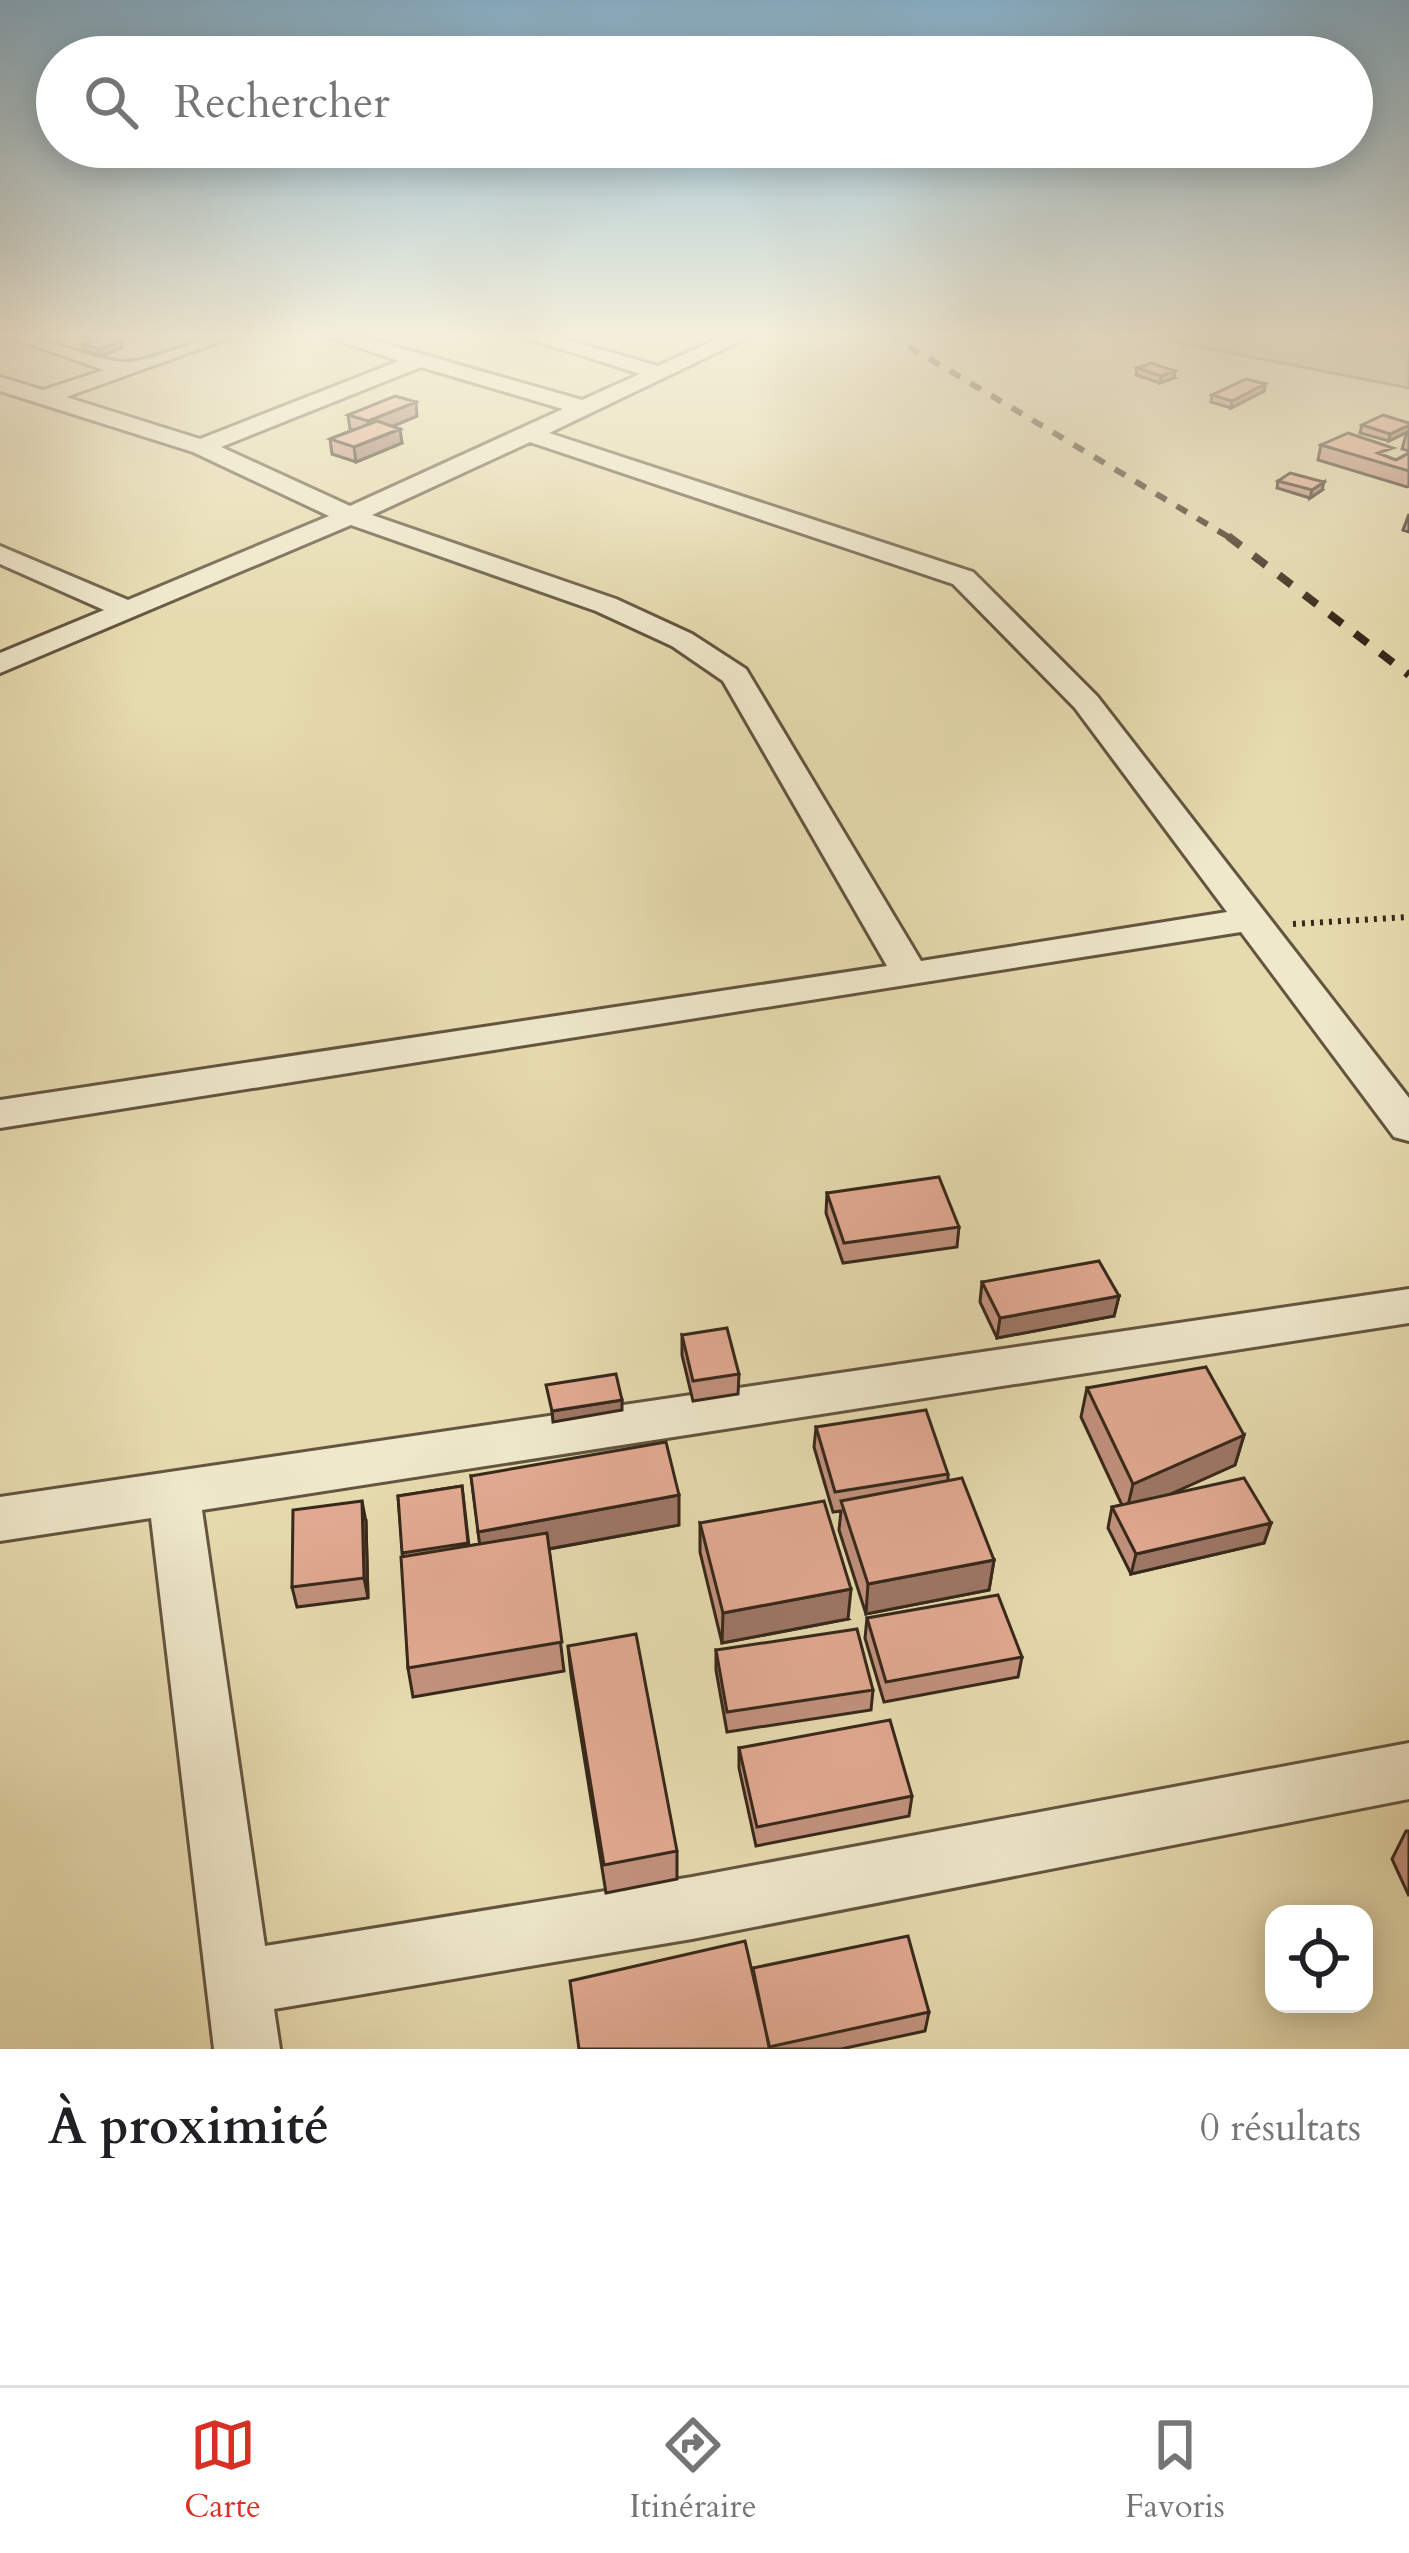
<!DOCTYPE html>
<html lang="fr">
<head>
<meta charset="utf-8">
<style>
  :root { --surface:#fff; --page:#f2f2f2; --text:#202124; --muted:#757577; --line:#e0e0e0; --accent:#d93025 }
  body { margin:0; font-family:Cardo,serif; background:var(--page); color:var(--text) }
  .controls { position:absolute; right:36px; bottom:36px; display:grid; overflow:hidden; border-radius:24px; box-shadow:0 6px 30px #0003 }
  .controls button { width:108px; height:108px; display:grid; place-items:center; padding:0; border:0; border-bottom:3px solid var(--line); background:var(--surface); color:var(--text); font:60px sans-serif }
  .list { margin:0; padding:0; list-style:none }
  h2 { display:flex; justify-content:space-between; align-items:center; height:156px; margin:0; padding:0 48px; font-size:51px }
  h2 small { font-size:39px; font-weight:400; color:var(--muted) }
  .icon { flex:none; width:66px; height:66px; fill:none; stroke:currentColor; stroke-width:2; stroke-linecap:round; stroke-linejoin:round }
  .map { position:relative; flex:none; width:1409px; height:2049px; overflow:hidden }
  .search { position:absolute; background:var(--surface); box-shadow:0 6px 30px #0003; left:36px; right:36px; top:36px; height:132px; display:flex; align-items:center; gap:30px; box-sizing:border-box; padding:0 42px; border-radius:66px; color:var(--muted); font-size:45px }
  .sheet { height:336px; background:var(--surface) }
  nav { display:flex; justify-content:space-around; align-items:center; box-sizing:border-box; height:168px; border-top:3px solid var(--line); background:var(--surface); font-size:33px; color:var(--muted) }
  nav a { display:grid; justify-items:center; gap:6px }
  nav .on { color:var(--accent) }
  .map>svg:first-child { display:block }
  .green { fill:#b7c08a; stroke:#777452; stroke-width:3 }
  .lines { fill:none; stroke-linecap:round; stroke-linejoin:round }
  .minor-casing { stroke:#635540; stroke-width:6 }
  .path { stroke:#37281b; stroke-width:6; stroke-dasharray:3 6; stroke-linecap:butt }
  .minor { fill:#efe8cb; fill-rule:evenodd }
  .rail-far1 { stroke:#37281b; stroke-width:6; stroke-dasharray:12 12; stroke-linecap:butt }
  .rail { stroke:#37281b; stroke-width:8; stroke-dasharray:16 16; stroke-linecap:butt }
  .wall { fill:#c2927e; stroke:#37281b; stroke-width:3 }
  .shaded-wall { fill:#9e7766; stroke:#37281b; stroke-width:3 }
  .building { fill:#e2aa92; stroke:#37281b; stroke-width:3 }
</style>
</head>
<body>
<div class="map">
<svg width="1409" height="2049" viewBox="0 0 1409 2049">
  <rect width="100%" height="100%" fill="#e6dbaf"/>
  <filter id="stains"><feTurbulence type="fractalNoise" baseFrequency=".00167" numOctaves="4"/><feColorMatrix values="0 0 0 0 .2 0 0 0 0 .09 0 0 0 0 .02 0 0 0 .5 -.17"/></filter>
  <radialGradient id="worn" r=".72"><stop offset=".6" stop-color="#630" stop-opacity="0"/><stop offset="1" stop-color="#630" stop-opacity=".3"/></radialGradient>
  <path class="green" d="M 1135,334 L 1409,334 L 1409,388 Z"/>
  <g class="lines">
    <g class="minor-casing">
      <path id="minor" d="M 1,334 C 45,334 79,357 121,362 C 149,365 202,334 241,334 L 66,397 L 200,439 L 399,361 L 319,334 L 351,334 L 582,400 L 640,374 L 514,334 L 547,334 L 658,366 L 728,334 L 755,334 L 549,433 L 973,572 L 1097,696 L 1409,1098 L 1409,1141 L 1394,1137 L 1241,932 L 0,1128 L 0,1100 L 887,966 L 723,681 L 672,646 L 596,611 L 351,525 L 0,673 L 0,653 L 104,610 L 0,564 L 0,546 L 128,600 L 329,516 L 193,452 L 0,391 L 0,377 L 43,390 L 104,370 ZM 421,367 L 563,409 L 350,506 L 221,447 ZM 530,442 L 953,584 L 1075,708 L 1227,912 L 921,961 L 746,669 L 692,634 L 616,599 L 372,515 Z
        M 1409,1289 L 1409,1323 L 202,1510 L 265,1946 L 692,1877 L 1409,1743 L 1409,1799 L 692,1939 L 274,2009 L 280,2049 L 214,2049 L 151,1518 L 0,1541 L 0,1497 Z"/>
    </g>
    <path class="path" d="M 1293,924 L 1409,917"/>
    <use href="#minor" class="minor"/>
    <path class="rail-far1" d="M 888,334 L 1232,539"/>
    <path class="rail" d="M 1228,536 L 1409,675"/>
  </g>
  <path class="wall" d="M 121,342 L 122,348 L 100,356 L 84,350 L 82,344 Z
    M 1137,368 L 1174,378 L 1160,383 L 1136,375 Z
    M 1265,384 L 1264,391 L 1231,408 L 1211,402 L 1212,395 Z
    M 348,415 L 417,416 L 393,426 L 402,443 L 356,462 L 332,454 L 330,439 L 353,430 L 350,429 Z
    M 1409,423 L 1409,431 L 1389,441 L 1360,433 L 1362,425 Z
    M 1409,433 L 1409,451 L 1402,449 L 1406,435 Z
    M 1321,445 L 1396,460 L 1409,453 L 1409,486 L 1407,487 L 1318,460 Z
    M 1278,481 L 1322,490 L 1310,498 L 1277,488 Z
    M 1409,514 L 1409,532 L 1403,530 Z
    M 827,1193 L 959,1227 L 957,1247 L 843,1263 L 826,1213 Z
    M 982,1282 L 1119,1296 L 1114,1316 L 997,1338 L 980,1302 Z
    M 682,1335 L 739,1374 L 738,1394 L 693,1401 L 682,1355 Z
    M 1087,1388 L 1244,1435 L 1235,1465 L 1168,1495 L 1271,1523 L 1264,1543 L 1131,1574 L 1108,1528 L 1112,1507 L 1122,1505 L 1081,1417 Z
    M 816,1427 L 948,1474 L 948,1481 L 994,1560 L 989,1590 L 866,1614 L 839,1530 L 841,1511 L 833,1512 L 814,1447 Z
    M 471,1476 L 679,1525 L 549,1549 L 564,1671 L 413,1697 L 408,1668 L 403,1557 L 398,1496 L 462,1486 L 469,1546 L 480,1544 Z
    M 366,1522 L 368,1598 L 297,1607 L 292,1587 Z
    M 700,1523 L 848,1619 L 722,1643 L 700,1552 Z
    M 867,1618 L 1022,1657 L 1018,1677 L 884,1702 L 865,1638 Z
    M 568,1646 L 677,1851 L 677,1879 L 606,1893 L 571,1675 Z
    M 716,1650 L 873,1690 L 871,1710 L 727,1732 L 716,1670 Z
    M 739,1748 L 912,1796 L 909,1816 L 756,1846 L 739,1768 Z
    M 1406,1831 L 1409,1831 L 1409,1896 L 1392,1859 Z
    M 752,1973 L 929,2012 L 925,2031 L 841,2049 L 578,2049 Z"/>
  <path class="shaded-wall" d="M 121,342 L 122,348 L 100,356 L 98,349 Z
    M 1175,371 L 1174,378 L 1160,383 L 1161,376 Z
    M 1265,384 L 1264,391 L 1231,408 L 1232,401 Z
    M 416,402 L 417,416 L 370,436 L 368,421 Z
    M 1409,425 L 1409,431 L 1389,441 L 1390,434 Z
    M 400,429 L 402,443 L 356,462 L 354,447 Z
    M 1324,482 L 1322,490 L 1310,498 L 1312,490 Z
    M 1119,1296 L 1114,1316 L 997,1338 L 1000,1318 Z
    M 622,1400 L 622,1410 L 553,1422 L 552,1411 Z
    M 1244,1435 L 1235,1465 L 1126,1514 L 1133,1484 Z
    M 679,1495 L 679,1525 L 482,1561 L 478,1532 Z
    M 362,1501 L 366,1522 L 368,1598 L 364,1578 Z
    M 1271,1523 L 1264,1543 L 1131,1574 L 1136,1554 Z
    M 994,1560 L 989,1590 L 866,1614 L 868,1584 Z
    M 851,1589 L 848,1619 L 722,1643 L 723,1613 Z"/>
  <path class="building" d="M 105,336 L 121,342 L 98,349 L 82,344 Z
    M 1151,363 L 1175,371 L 1161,376 L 1137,368 Z
    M 1246,379 L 1265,384 L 1232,401 L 1212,395 Z
    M 395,396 L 416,402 L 368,421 L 348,415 Z
    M 1383,415 L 1409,423 L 1409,425 L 1390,434 L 1362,425 Z
    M 377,421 L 400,429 L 354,447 L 330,439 Z
    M 1348,433 L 1393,448 L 1378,453 L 1396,460 L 1409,453 L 1409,471 L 1321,445 Z
    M 1290,473 L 1324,482 L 1312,490 L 1278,481 Z
    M 939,1177 L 959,1227 L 844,1243 L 827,1193 Z
    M 1099,1261 L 1119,1296 L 1000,1318 L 982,1282 Z
    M 727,1328 L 739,1374 L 693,1381 L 682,1335 Z
    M 1206,1367 L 1244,1435 L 1133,1484 L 1087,1388 Z
    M 616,1374 L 622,1400 L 552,1411 L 546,1385 Z
    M 926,1410 L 948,1474 L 835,1492 L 816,1427 Z
    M 666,1442 L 679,1495 L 478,1532 L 471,1476 Z
    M 962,1478 L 994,1560 L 868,1584 L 841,1501 Z
    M 1244,1478 L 1271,1523 L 1136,1554 L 1112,1507 Z
    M 462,1486 L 468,1543 L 402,1553 L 398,1496 Z
    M 362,1501 L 364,1578 L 292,1587 L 293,1510 Z
    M 824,1501 L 851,1589 L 723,1613 L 700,1523 Z
    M 547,1533 L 562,1642 L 408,1668 L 401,1557 Z
    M 998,1595 L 1022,1657 L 886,1682 L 867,1618 Z
    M 857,1629 L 873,1690 L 727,1712 L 716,1650 Z
    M 636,1634 L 677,1851 L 604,1865 L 568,1646 Z
    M 890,1720 L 912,1796 L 757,1827 L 739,1748 Z
    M 908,1936 L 929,2012 L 769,2047 L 753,1968 Z
    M 745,1941 L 770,2049 L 579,2049 L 570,1981 Z"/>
  <linearGradient id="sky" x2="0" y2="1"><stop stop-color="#88b6d2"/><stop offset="0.54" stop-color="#f4efdb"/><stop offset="1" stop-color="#f4efdb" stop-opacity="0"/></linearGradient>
  <rect width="1409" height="621" fill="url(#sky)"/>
  <rect width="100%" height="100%" filter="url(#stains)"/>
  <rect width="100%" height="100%" fill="url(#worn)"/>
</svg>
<div class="controls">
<button><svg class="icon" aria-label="locate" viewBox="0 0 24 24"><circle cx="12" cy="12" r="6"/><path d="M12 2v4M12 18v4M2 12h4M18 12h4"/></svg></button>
</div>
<div class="search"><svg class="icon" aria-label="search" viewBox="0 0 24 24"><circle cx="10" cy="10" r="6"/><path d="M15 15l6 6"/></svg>Rechercher</div>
</div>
<section class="sheet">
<h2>À proximité<small>0 résultats</small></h2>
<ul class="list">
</ul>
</section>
<nav>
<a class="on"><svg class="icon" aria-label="map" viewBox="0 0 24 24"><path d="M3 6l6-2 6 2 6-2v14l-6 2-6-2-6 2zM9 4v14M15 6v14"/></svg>Carte</a>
<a><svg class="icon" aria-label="directions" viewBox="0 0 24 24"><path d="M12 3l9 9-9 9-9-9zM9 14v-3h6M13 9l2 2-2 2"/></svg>Itinéraire</a>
<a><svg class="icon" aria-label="saved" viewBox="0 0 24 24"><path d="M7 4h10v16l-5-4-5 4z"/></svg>Favoris</a>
</nav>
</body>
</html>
